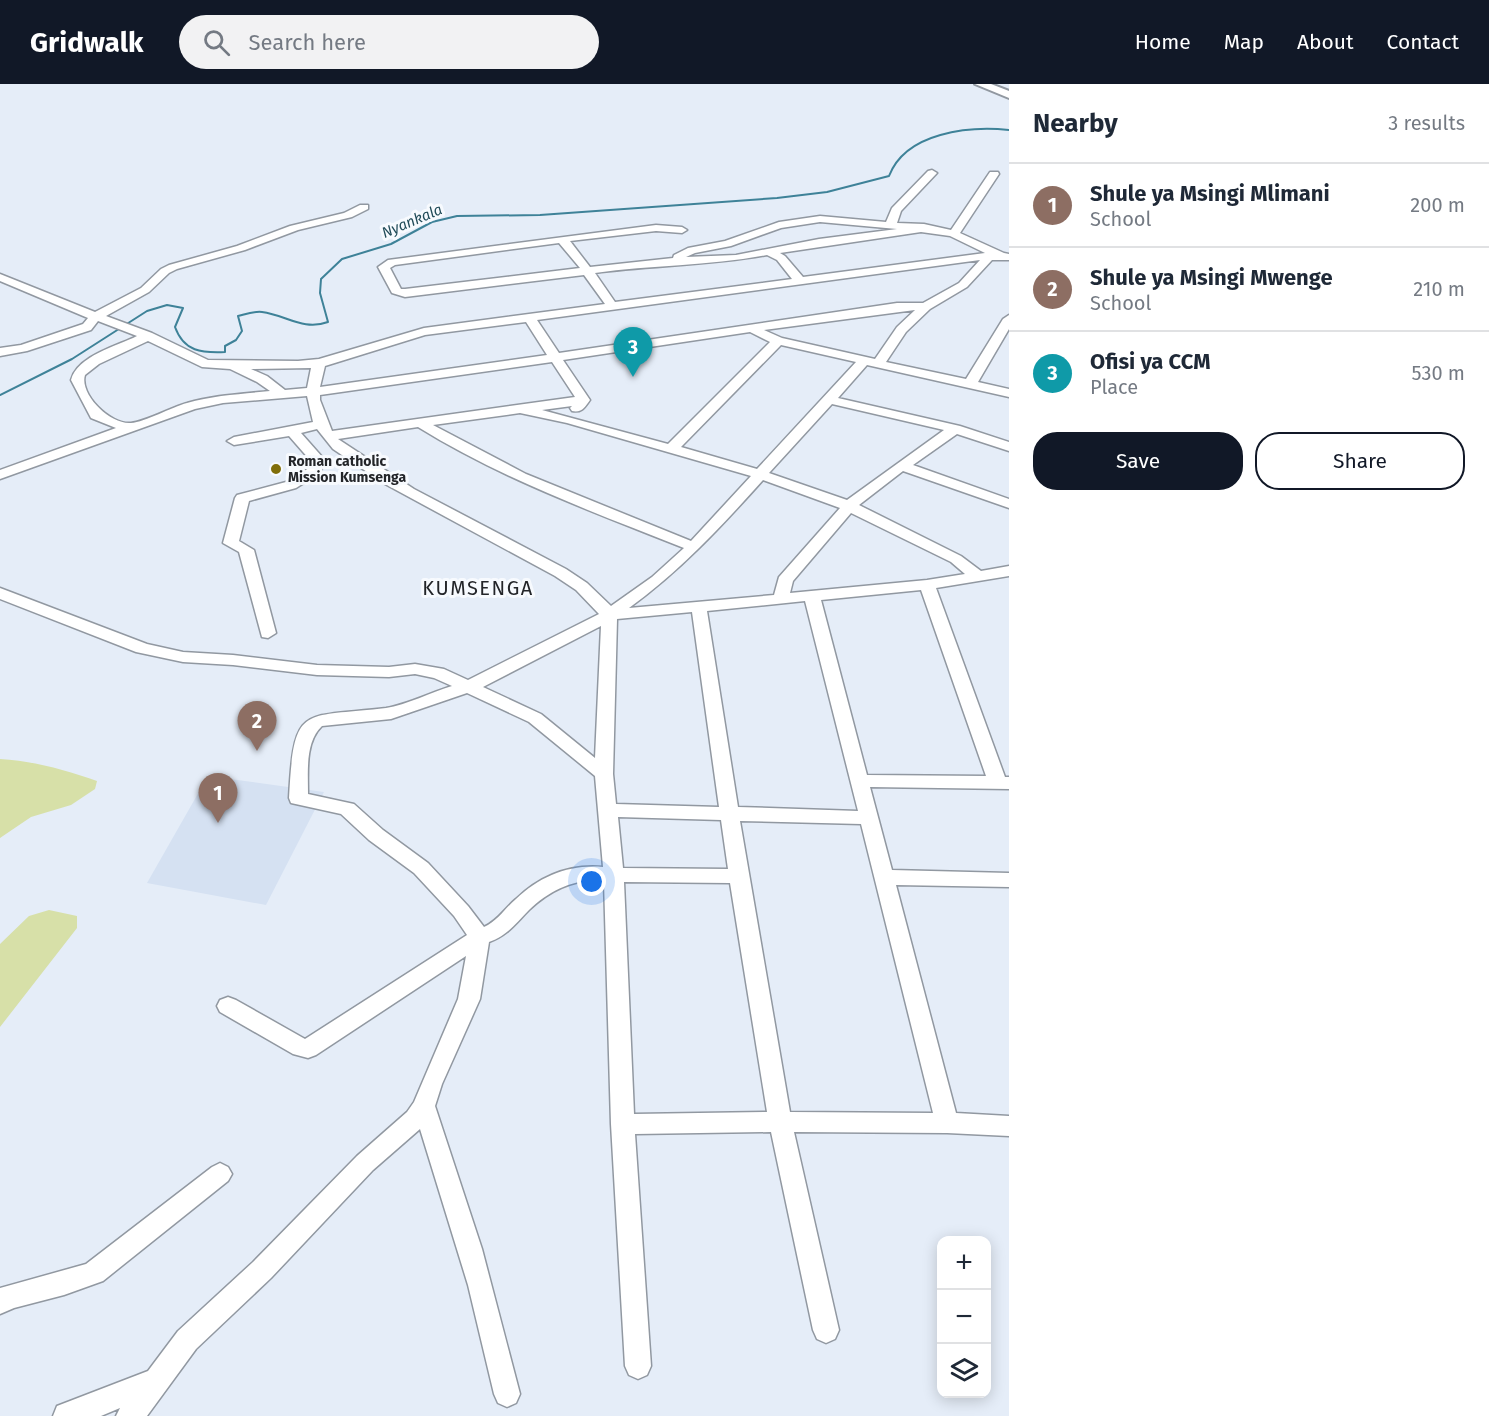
<!DOCTYPE html>
<html lang="en">
<head>
<meta charset="utf-8">
<style>
  :root { --surface:#fff; --page:#f2f2f3; --text:#1f2937; --muted:#747a83; --line:#e0e1e3; --accent:#111827 }
  body { margin:0; font-family:"Fira Sans",sans-serif; background:var(--page); color:var(--text) }
  .controls { position:absolute; right:18px; bottom:18px; display:grid; overflow:hidden; border-radius:12px; box-shadow:0 3px 15px #0003 }
  .controls button { width:54px; height:54px; display:grid; place-items:center; padding:0; border:0; border-bottom:2px solid var(--line); background:var(--surface); color:var(--text); font:30px sans-serif }
  .you { position:absolute; left:592px; top:798px; width:21px; height:21px; margin:-15px; border:4px solid #fff; border-radius:50%; background:#1a73e8; box-shadow:0 0 0 9px #1a73e833 }
  .badge { display:grid; place-items:center; width:39px; height:39px; border-radius:50%; background:var(--accent); color:#fff; font-size:20px; font-weight:700 }
  .pin { position:absolute; translate:-50% -50px; filter:drop-shadow(0 2px 3px #0008) }
  .pin::after { content:''; position:absolute; top:32px; width:21px; height:18px; background:inherit; clip-path:polygon(0 0,100% 0,50% 100%) }
  .list { margin:0; padding:0; list-style:none }
  h2 { display:flex; justify-content:space-between; align-items:center; height:78px; margin:0; padding:0 24px; font-size:26px }
  h2 small { font-size:20px; font-weight:400; color:var(--muted) }
  .list li { display:grid; grid-template-columns:39px 1fr auto; gap:18px; align-items:center; box-sizing:border-box; height:84px; padding:0 24px; border-top:2px solid var(--line) }
  .list b { display:block; font-size:22px; white-space:nowrap }
  .list p { margin:0; font-size:20px; white-space:nowrap; color:var(--muted) }
  .list em { font-size:20px; font-style:normal; color:var(--muted) }
  .actions { display:flex; gap:12px; padding:18px 24px }
  .actions a { flex:1; padding:14px 0; border:2px solid var(--accent); border-radius:24px; text-align:center; font-size:21px; color:var(--accent) }
  .actions .main { background:var(--accent); color:#fff }
  .icon { flex:none; width:33px; height:33px; fill:none; stroke:currentColor; stroke-width:2; stroke-linecap:round; stroke-linejoin:round }
  .map { position:relative; flex:none; width:1009px; height:1332px; overflow:hidden }
  header { display:flex; align-items:center; gap:36px; box-sizing:border-box; height:84px; padding:0 30px; background:var(--accent); color:#fff }
  header strong { font-size:28px }
  nav { display:flex; gap:33px; margin-inline-start:auto; font-size:21px }
  .search { width:420px; height:54px; background:var(--page); display:flex; align-items:center; gap:15px; box-sizing:border-box; padding:0 21px; border-radius:33px; color:var(--muted); font-size:22px }
  main { display:flex }
  aside { flex:1; background:var(--surface) }
  .map>svg:first-child { display:block }
  .built { fill:#d5e1f2 }
  .green { fill:#d7e0a8 }
  .lines { fill:none; stroke-linecap:round; stroke-linejoin:round }
  .stream { stroke:#3e8298; stroke-width:2 }
  .minor-casing { stroke:#9198a1; stroke-width:3 }
  .major-casing { stroke:#9198a1; stroke-width:4 }
  .minor { fill:#fff; fill-rule:evenodd }
  .major { fill:#fff; fill-rule:evenodd }
  .poi-dot { fill:#806e0a; stroke:#f7fafe; stroke-width:2 }
  .labels { text-anchor:middle; stroke-width:6; stroke-linejoin:round; paint-order:stroke }
  .far-poi-label { font-size:14px; font-weight:bold; fill:#232529; stroke:#f7fafe; text-anchor:start }
  .far-water-label { font-size:15px; font-style:italic; fill:#224c59; stroke:#f7fafe }
  .quarter-label { font-size:20px; letter-spacing:1.5px; fill:#232529; stroke:#f7fafe }
</style>
</head>
<body>
<header>
<strong>Gridwalk</strong>
<div class="search"><svg class="icon" aria-label="search" viewBox="0 0 24 24"><circle cx="10" cy="10" r="6"/><path d="M15 15l6 6"/></svg>Search here</div>
<nav><a>Home</a><a>Map</a><a>About</a><a>Contact</a></nav>
</header>
<main>
<div class="map">
<svg width="1009" height="1332" viewBox="0 0 1009 1332">
  <rect width="100%" height="100%" fill="#e5edf8"/>
  <path class="built" d="M 208,692 L 324,708 L 266,821 L 147,799 Z"/>
  <path class="green" d="M 0,675 C 33,677 66,686 97,697 L 95,705 L 71,721 L 31,733 L 0,754 Z
    M 49,826 L 77,832 L 77,844 L 0,943 L 0,860 L 29,832 Z"/>
  <g class="lines">
    <path class="stream" d="M 0,311 L 72,275 L 147,227 L 167,221 L 183,224 L 175,243 C 184,268 202,269 225,268 L 225,262 L 236,256 L 242,247 L 238,232 C 246,230 254,227 262,228 C 286,231 303,247 328,238 L 320,209 L 321,195 L 342,175 L 391,160 L 432,138 L 457,132 L 540,131 L 777,114 L 827,108 L 889,92 C 906,48 969,42 1009,46"/>
    <g class="minor-casing">
      <path id="minor" d="M 932,86 L 937,89 L 901,127 L 897,139 L 924,140 L 951,146 L 990,88 L 998,88 L 999,90 L 960,149 L 1004,169 L 1009,170 L 1009,176 L 992,176 L 967,203 L 930,225 L 906,248 L 886,278 L 966,295 L 1003,235 L 1009,231 L 1009,245 L 978,298 L 1009,305 L 1009,313 L 867,281 L 838,314 L 960,342 L 1009,358 L 1009,367 L 957,350 L 913,381 L 1009,415 L 1009,424 L 903,387 L 859,421 L 961,472 L 981,487 L 1009,482 L 1009,492 L 936,504 L 1005,693 L 1009,693 L 1009,705 L 870,703 L 892,786 L 1009,789 L 1009,803 L 896,801 L 956,1029 L 1009,1032 L 1009,1052 L 947,1049 L 794,1048 L 839,1246 L 835,1255 L 826,1259 L 817,1255 L 813,1246 L 771,1048 L 635,1050 L 651,1282 L 647,1291 L 638,1295 L 629,1291 L 625,1282 L 611,1040 L 604,797 C 575,794 550,806 529,826 C 515,840 508,851 489,858 L 480,915 L 442,1000 L 435,1022 L 482,1165 L 520,1310 L 516,1319 L 507,1323 L 498,1319 L 494,1310 L 468,1201 L 420,1045 L 373,1086 L 271,1194 L 196,1265 L 147,1332 L 116,1332 L 120,1324 L 101,1332 L 53,1332 L 57,1322 L 148,1287 L 178,1247 L 253,1178 L 357,1072 L 407,1028 L 414,1018 L 458,915 L 466,872 L 316,971 L 308,974 L 293,970 L 220,928 L 217,922 L 220,916 L 228,913 L 236,916 L 305,955 L 467,851 L 454,832 L 414,789 L 369,756 L 341,730 L 291,719 L 289,714 C 294,619 301,634 386,624 C 406,621 432,608 452,602 L 434,594 L 415,590 L 389,593 L 317,591 L 233,581 L 183,578 L 136,568 L 0,515 L 0,504 L 147,560 L 183,568 L 233,571 L 317,581 L 389,583 L 415,580 L 444,585 L 468,596 L 599,530 L 576,506 L 555,492 L 385,400 L 333,365 L 317,345 L 301,349 L 324,375 L 321,388 L 296,404 L 249,417 L 239,457 L 254,466 L 276,549 L 268,554 L 262,553 L 239,468 L 223,459 L 235,414 L 237,411 L 286,398 L 309,384 L 310,376 L 289,352 L 234,361 L 227,357 L 234,353 L 313,338 L 307,312 L 223,319 L 195,325 L 0,395 L 0,386 L 116,344 L 91,334 L 71,296 C 77,272 117,262 137,252 L 98,237 L 91,246 L 27,267 L 0,272 L 0,264 L 21,261 L 83,240 L 88,234 L 0,197 L 0,190 L 95,228 L 141,204 L 161,185 L 169,181 L 237,162 L 290,142 L 344,129 L 360,121 L 368,121 L 368,125 L 352,133 L 298,146 L 245,166 L 177,185 L 169,189 L 149,208 L 106,232 L 152,249 L 208,276 L 298,277 L 319,275 L 424,244 L 605,220 L 584,191 L 405,213 L 392,209 L 378,183 L 388,176 L 656,141 L 682,143 L 687,146 L 682,149 L 656,147 L 570,157 L 590,183 L 673,174 L 674,171 L 688,164 L 725,157 L 779,138 L 820,132 L 886,138 L 892,124 L 928,87 ZM 820,138 L 897,145 L 819,155 L 736,171 L 686,173 L 695,169 L 731,162 L 781,144 ZM 921,148 L 950,152 L 985,169 L 803,193 L 785,172 L 780,169 ZM 559,159 L 580,184 L 405,205 L 401,205 L 390,184 L 395,181 ZM 767,171 L 777,176 L 792,195 L 615,218 L 595,189 C 652,181 710,182 767,171 ZM 980,176 L 959,199 L 923,219 L 897,219 L 559,269 L 537,236 ZM 915,226 L 897,243 L 875,275 L 782,254 L 764,246 ZM 526,238 L 547,271 L 320,303 L 325,282 L 425,251 ZM 750,248 L 770,258 L 668,360 L 542,326 L 572,322 L 570,324 L 572,327 C 582,329 585,323 590,316 L 563,276 ZM 148,257 L 202,283 L 230,285 L 257,298 L 270,307 C 242,310 214,311 187,319 C 172,323 145,338 131,339 C 110,341 79,310 85,291 L 99,280 ZM 781,261 L 856,278 L 757,385 L 681,363 ZM 552,278 L 575,313 L 332,347 L 320,316 L 320,311 ZM 311,284 L 307,304 L 285,306 L 267,292 L 251,285 ZM 832,320 L 944,346 L 847,416 L 769,389 ZM 520,329 L 567,339 L 751,392 L 691,457 L 526,390 L 433,341 ZM 418,343 C 502,395 593,428 684,464 L 652,493 L 611,522 L 587,499 L 566,485 L 414,405 L 338,355 ZM 763,396 L 840,424 L 779,493 L 774,511 L 629,524 C 680,487 721,443 763,396 ZM 851,429 L 951,478 L 965,490 L 927,496 L 790,509 L 793,497 ZM 921,506 L 986,692 L 867,691 L 821,516 ZM 805,517 L 858,727 L 738,723 L 707,527 ZM 692,528 L 719,723 L 616,720 L 613,690 L 617,535 ZM 601,542 L 595,674 L 541,630 L 483,603 ZM 467,609 L 529,638 L 595,692 L 603,783 C 570,780 540,792 516,815 C 505,824 498,837 484,843 L 468,822 L 428,779 L 383,746 L 354,720 L 308,710 C 308,687 305,658 322,642 L 391,635 ZM 618,733 L 721,736 L 728,785 L 623,784 ZM 740,737 L 861,740 L 933,1029 L 790,1028 ZM 624,798 L 730,799 L 767,1028 L 634,1030 Z
        M 220,1079 L 228,1083 L 232,1090 L 228,1097 L 103,1197 L 64,1211 L 14,1224 L 0,1230 L 0,1204 L 86,1180 L 212,1083 Z"/>
    </g>
    <g class="major-casing">
      <path id="major" d="M 975,0 L 991,0 L 1009,7 L 1009,14 Z"/>
    </g>
    <use href="#minor" class="minor"/>
    <use href="#major" class="major"/>
  </g>
  <circle class="poi-dot" cx="276" cy="385" r="6"/>
  <g class="labels">
    <g class="far-poi-label">
      <text x="288" y="382">Roman catholic<tspan x="288" dy="16">Mission Kumsenga</tspan></text>
    </g>
    <g class="far-water-label">
      <text transform="translate(412 137) rotate(-23)" y="5">Nyankala</text>
    </g>
    <g class="quarter-label">
      <text x="478" y="511">KUMSENGA</text>
    </g>
  </g>
</svg>
<div class="controls">
<button>+</button>
<button>−</button>
<button><svg class="icon" aria-label="layers" viewBox="0 0 24 24"><path d="M12 4l9 5-9 5-9-5zM3 14l9 5 9-5"/></svg></button>
</div>
<div class="you"></div>
<div class="pin badge" style="left:218px;top:739px;background:#8d6e63">1</div>
<div class="pin badge" style="left:257px;top:667px;background:#8d6e63">2</div>
<div class="pin badge" style="left:633px;top:293px;background:#0f9aa8">3</div>
</div>
<aside>
<h2>Nearby<small>3 results</small></h2>
<ul class="list">
<li><span class="badge" style="background:#8d6e63">1</span><div><b>Shule ya Msingi Mlimani</b><p>School</p></div><em>200 m</em></li>
<li><span class="badge" style="background:#8d6e63">2</span><div><b>Shule ya Msingi Mwenge</b><p>School</p></div><em>210 m</em></li>
<li><span class="badge" style="background:#0f9aa8">3</span><div><b>Ofisi ya CCM</b><p>Place</p></div><em>530 m</em></li>
</ul>
<div class="actions"><a class="main">Save</a><a>Share</a></div>
</aside>
</main>
</body>
</html>
